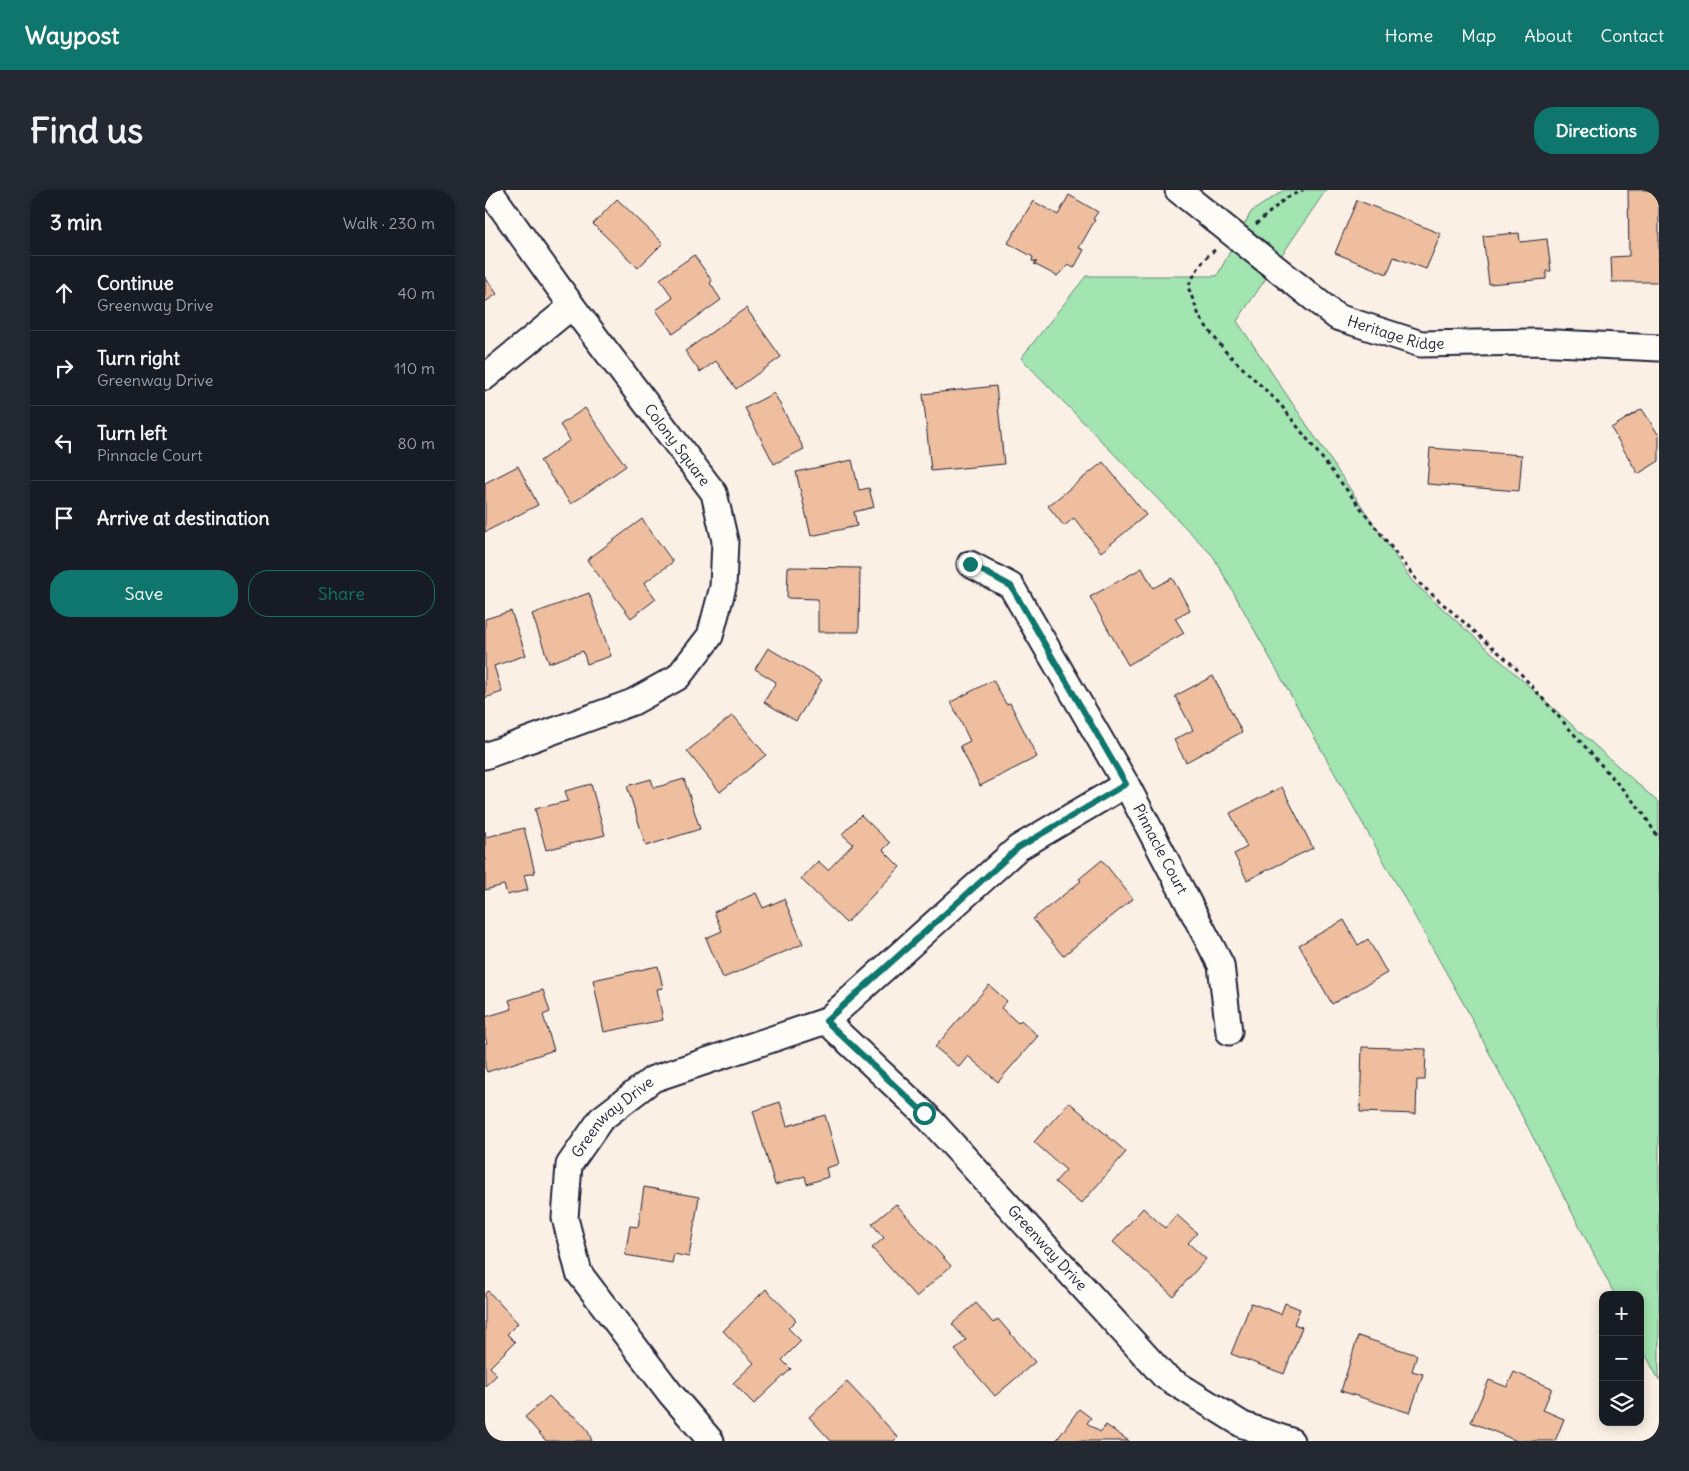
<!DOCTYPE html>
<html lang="en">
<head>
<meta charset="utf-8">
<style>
  :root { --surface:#171b24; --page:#242831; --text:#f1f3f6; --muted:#9ea1a6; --line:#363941; --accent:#0f766e }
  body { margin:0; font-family:Delius,sans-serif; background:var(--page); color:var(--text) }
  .controls { position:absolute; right:15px; bottom:15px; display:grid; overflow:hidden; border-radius:10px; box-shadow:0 2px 12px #0003 }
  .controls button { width:45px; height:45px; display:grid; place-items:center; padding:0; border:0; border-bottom:1px solid var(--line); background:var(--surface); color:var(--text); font:25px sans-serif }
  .stop { position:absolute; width:15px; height:15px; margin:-11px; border:4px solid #0f766e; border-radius:50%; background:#fff }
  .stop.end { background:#0f766e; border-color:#fff; box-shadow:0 1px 5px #0008 }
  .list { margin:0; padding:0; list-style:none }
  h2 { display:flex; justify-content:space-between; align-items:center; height:65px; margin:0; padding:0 20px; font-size:21px }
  h2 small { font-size:16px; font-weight:400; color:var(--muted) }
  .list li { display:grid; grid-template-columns:32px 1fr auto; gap:15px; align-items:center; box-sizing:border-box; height:75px; padding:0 20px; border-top:1px solid var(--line) }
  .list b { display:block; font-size:19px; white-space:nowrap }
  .list p { margin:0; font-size:16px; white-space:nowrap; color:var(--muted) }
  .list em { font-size:16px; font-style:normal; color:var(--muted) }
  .actions { display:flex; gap:10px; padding:15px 20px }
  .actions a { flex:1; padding:11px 0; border:1px solid var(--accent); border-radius:20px; text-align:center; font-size:18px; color:var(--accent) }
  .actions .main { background:var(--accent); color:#fff }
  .icon { flex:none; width:28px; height:28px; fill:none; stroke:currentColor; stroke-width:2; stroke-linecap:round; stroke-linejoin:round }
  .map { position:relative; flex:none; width:1174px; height:1251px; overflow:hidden; border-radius:20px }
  header { display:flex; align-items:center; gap:30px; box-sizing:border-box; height:70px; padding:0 25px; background:var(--accent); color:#fff }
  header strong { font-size:24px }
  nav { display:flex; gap:28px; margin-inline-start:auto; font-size:18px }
  .intro { display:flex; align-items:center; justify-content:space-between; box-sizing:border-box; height:120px; padding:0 30px }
  h1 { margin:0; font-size:35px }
  .button { padding:12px 22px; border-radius:20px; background:var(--accent); color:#fff; font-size:18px; font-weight:700 }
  main { display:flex; gap:30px; padding:0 30px }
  aside { flex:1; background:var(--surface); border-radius:20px; box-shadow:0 2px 12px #0003 }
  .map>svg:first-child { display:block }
  .green { fill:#a2e5b0; stroke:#628476 }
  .building { fill:#eebe9e; stroke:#22223b }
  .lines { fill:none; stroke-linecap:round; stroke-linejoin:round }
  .minor-casing { stroke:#22223b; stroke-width:29 }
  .path { stroke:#22223b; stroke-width:3; stroke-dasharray:4 4; stroke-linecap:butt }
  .minor { stroke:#fdfcf7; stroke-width:25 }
  .route { stroke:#0f766e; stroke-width:6 }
  .labels { text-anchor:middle; stroke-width:4; stroke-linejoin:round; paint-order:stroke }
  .street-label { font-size:15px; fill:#22223b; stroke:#fdfcf7 }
</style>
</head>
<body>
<header>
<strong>Waypost</strong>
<nav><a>Home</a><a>Map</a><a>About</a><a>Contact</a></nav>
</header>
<div class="intro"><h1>Find us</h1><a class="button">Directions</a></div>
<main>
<aside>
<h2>3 min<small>Walk · 230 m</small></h2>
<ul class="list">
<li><svg class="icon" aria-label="ahead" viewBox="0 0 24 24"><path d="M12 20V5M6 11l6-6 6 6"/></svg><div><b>Continue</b><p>Greenway Drive</p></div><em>40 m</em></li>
<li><svg class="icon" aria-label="right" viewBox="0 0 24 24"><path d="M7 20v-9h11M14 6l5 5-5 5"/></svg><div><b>Turn right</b><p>Greenway Drive</p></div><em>110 m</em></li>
<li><svg class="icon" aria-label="left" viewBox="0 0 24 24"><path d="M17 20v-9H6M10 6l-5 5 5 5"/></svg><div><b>Turn left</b><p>Pinnacle Court</p></div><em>80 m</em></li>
<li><svg class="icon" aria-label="arrive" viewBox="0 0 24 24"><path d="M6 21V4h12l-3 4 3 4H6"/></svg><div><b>Arrive at destination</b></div></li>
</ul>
<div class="actions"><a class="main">Save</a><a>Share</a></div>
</aside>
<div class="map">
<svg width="1174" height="1251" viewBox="0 0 1174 1251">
  <rect width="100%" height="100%" fill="#faf0e5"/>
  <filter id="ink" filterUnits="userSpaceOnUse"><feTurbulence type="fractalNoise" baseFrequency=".02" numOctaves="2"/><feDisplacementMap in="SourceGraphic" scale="10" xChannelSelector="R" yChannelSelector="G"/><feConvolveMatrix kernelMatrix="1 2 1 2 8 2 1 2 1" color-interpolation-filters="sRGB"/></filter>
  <g filter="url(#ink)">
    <path class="green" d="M 799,0 L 841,0 L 752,131 L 927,391 L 1174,613 L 1174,1190 L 1155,1154 L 1155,1105 L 1130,1105 L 981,818 L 728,366 L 536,168 L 601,86 L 732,86 L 766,22 Z"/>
    <path class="building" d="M 1143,0 L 1174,0 L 1174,92 L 1127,92 L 1126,67 L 1144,66 Z
      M 584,5 L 613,22 L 608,29 L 610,30 L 594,58 L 599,60 L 589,78 L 583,75 L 572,86 L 549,74 L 552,72 L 547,71 L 548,67 L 523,53 L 548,11 L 573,25 Z
      M 132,9 L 178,53 L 153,78 L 108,34 Z
      M 872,10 L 956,44 L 941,79 L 909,67 L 902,84 L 850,63 Z
      M 1034,43 L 1035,52 L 1062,49 L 1066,81 L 1061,81 L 1061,89 L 1004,94 L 998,46 Z
      M 209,65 L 227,91 L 225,93 L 236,110 L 188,144 L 171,120 L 188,108 L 175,89 Z
      M 0,87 L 12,104 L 0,112 Z
      M 261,118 L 296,167 L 251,199 L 231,171 L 215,182 L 200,161 Z
      M 511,196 L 519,274 L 446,281 L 438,204 Z
      M 289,203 L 319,259 L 289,274 L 260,218 Z
      M 100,218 L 141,276 L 86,314 L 55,271 L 85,250 L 75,235 Z
      M 1157,219 L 1173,244 L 1174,244 L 1174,271 L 1153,284 L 1126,238 Z
      M 945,258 L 1037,265 L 1034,301 L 942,294 Z
      M 367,270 L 374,300 L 384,298 L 389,317 L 369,322 L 372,336 L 326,346 L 311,282 Z
      M 618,272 L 661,325 L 616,362 L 589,328 L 579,336 L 563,316 Z
      M 33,276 L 53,315 L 0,342 L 0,293 Z
      M 157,329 L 188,372 L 159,393 L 171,409 L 146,428 L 102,370 Z
      M 303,377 L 375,378 L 374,442 L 333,442 L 333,409 L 302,408 Z
      M 657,378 L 668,398 L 687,388 L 705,420 L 690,428 L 699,443 L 643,475 L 605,407 Z
      M 104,403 L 126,466 L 102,474 L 98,461 L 64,473 L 47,424 Z
      M 26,421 L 41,465 L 9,476 L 17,502 L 0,508 L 0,429 Z
      M 283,458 L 337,490 L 311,531 L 279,512 L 291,492 L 270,479 Z
      M 728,486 L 757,542 L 701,572 L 689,550 L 708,540 L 690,506 Z
      M 508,490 L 521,514 L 525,513 L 552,567 L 495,596 L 475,556 L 485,551 L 466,512 Z
      M 248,525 L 281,565 L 235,602 L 202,561 Z
      M 166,589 L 169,598 L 199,589 L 215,639 L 161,656 L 142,596 Z
      M 106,594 L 120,645 L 61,660 L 50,619 L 83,611 L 80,601 Z
      M 797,597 L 828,658 L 762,690 L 749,664 L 762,657 L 745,623 Z
      M 376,625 L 405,653 L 398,660 L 415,677 L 361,733 L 316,689 L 333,671 L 343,680 L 368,654 L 357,644 Z
      M 39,638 L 50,683 L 39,685 L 43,700 L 22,705 L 19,695 L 0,700 L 0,641 L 1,647 Z
      M 617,670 L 648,709 L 578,766 L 548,729 L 596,691 L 594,689 Z
      M 271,703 L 278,718 L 299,709 L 318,754 L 238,788 L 221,748 L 237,741 L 229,722 Z
      M 859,730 L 873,755 L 883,749 L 902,783 L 847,814 L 814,755 Z
      M 173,776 L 178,798 L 172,799 L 178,830 L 119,842 L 108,790 Z
      M 504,795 L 522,811 L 516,818 L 533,833 L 536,830 L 553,846 L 513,892 L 483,866 L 474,877 L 450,857 Z
      M 58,800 L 65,822 L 58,825 L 69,860 L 2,882 L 0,877 L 0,854 L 2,853 L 0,846 L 0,827 L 27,819 L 24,810 Z
      M 877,857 L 941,859 L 940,890 L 932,890 L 931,924 L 875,922 Z
      M 295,912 L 302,936 L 340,925 L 354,974 L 341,978 L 343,987 L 322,994 L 320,986 L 290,995 L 268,921 Z
      M 584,912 L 641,962 L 596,1014 L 570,992 L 581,980 L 549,952 Z
      M 159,997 L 214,1007 L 204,1067 L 189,1064 L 187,1073 L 140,1065 L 145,1036 L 153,1037 Z
      M 411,1014 L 466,1076 L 431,1107 L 387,1058 L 399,1048 L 387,1034 Z
      M 658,1018 L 680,1038 L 692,1025 L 712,1043 L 703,1053 L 721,1069 L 688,1106 L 628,1052 Z
      M 281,1099 L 311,1130 L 303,1138 L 316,1151 L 297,1170 L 306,1179 L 269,1214 L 248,1193 L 269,1173 L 238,1141 Z
      M 3,1101 L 33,1133 L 22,1144 L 30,1152 L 5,1177 L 12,1185 L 0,1196 L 0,1103 Z
      M 491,1113 L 508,1133 L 513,1129 L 550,1172 L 510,1206 L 470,1160 L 481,1150 L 467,1134 Z
      M 766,1113 L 796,1124 L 800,1113 L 815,1119 L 809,1134 L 817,1137 L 799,1184 L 746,1164 Z
      M 873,1146 L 932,1165 L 927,1181 L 938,1184 L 925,1223 L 856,1201 Z
      M 1029,1182 L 1067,1198 L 1058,1220 L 1079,1229 L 1070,1251 L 1032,1251 L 986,1232 L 1004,1190 L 1022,1197 Z
      M 362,1192 L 413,1247 L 409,1251 L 346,1251 L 324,1227 Z
      M 64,1206 L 76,1218 L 92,1228 L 102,1239 L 107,1251 L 61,1251 L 40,1227 Z
      M 594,1219 L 606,1228 L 602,1233 L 615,1242 L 621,1235 L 644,1251 L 571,1251 Z"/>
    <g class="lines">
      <g class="minor-casing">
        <g id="minor">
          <path id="s1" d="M 693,0 L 852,127 L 936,154 L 1050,152 L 1174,158"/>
          <path d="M 0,187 L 87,116"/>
          <path id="s2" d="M 485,374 L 526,396 L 641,594 L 736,775 L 744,842"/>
          <path d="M 0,566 L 148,512 L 193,487 L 225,446 L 238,397 L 240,351 L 229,303 L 87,116 L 4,0"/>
          <path d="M 341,831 L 533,658 L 641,594"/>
          <path id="s3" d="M 226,1251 L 185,1203 L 94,1083 L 80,1028 L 84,975 L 116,929 L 168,889 L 341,831 L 439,923 L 679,1186 L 758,1235 L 806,1251"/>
        </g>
      </g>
      <path class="path" d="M 771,34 L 801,8 L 818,0
        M 730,60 C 717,69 710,83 703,97 L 715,128 L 739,160 L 795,214 L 934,393 L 1029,476 L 1156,620 L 1174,649"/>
      <use href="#minor" class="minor"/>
    </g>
  </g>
  <g class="lines" filter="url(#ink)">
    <path class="route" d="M 439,923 L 341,831 L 533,658 L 641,594 L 526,396 L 485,374"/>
  </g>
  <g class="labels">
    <g class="street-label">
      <text dy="5" stroke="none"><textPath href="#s1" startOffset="265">Heritage Ridge</textPath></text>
      <text transform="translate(192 255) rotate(53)" y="5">Colony Square</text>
      <text dy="5" stroke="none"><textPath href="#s2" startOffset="349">Pinnacle Court</textPath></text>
      <text dy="5" stroke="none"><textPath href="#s3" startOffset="389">Greenway Drive</textPath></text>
      <text dy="5" stroke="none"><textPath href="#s3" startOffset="945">Greenway Drive</textPath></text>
    </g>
  </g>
</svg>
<div class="controls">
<button>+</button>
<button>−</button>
<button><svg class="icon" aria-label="layers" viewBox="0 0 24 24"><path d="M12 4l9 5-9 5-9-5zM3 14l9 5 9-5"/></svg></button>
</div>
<div class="stop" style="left:439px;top:923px"></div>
<div class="stop end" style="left:485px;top:374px"></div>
</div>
</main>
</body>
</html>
